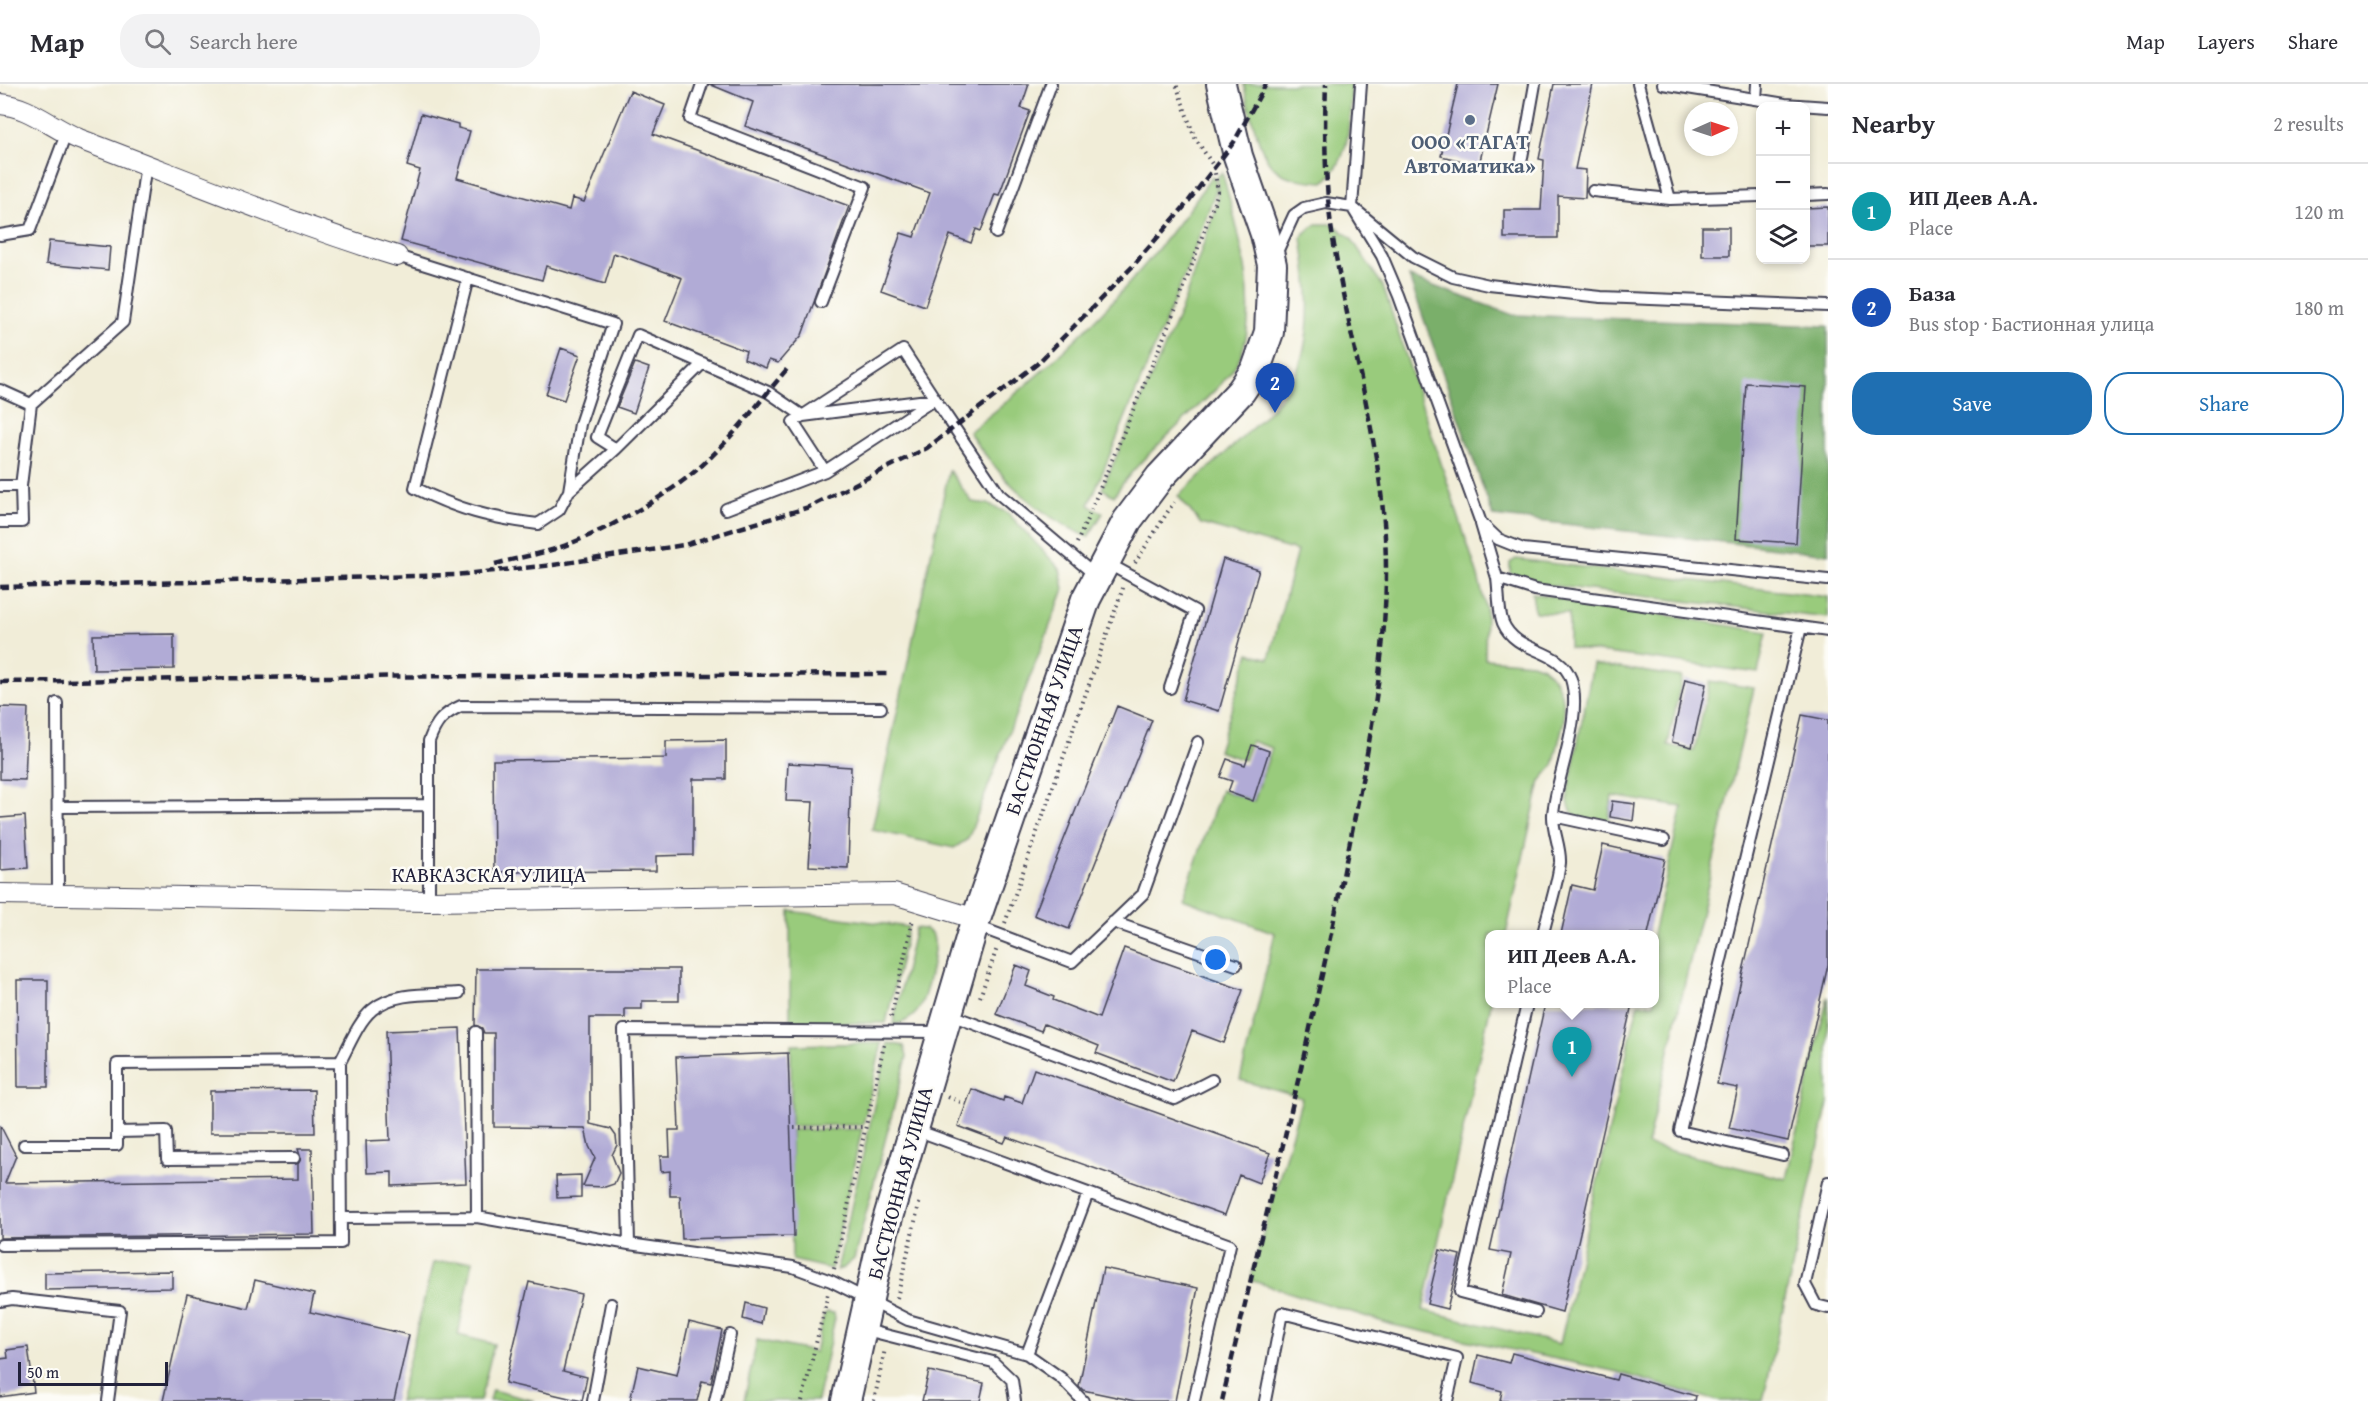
<!DOCTYPE html>
<html lang="en">
<head>
<meta charset="utf-8">
<style>
  :root { --surface:#fff; --page:#f2f2f3; --text:#2b2b33; --muted:#7c7c81; --line:#e1e1e2; --accent:#1f6fb2 }
  body { margin:0; font-family:"Gentium Book Plus",serif; background:var(--page); color:var(--text) }
  .controls { position:absolute; right:18px; top:18px; display:grid; overflow:hidden; border-radius:12px; box-shadow:0 3px 9px #0003 }
  .controls button { width:54px; height:54px; display:grid; place-items:center; padding:0; border:0; border-bottom:2px solid var(--line); background:var(--surface); color:var(--text); font:30px sans-serif }
  .compass { position:absolute; left:1684px; top:18px; width:54px; height:54px; border-radius:50%; background:var(--surface); box-shadow:0 3px 9px #0003; rotate:87deg }
  .scale { position:absolute; left:18px; bottom:15px; width:150px; box-sizing:border-box; padding-left:6px; border:3px solid #22223b; border-top:0; font-size:16px; line-height:21px; white-space:nowrap; color:#22223b; -webkit-text-stroke:4px #fdfcf7; paint-order:stroke }
  .you { position:absolute; left:1216px; top:876px; width:21px; height:21px; margin:-15px; border:4px solid #fff; border-radius:50%; background:#1a73e8; box-shadow:0 0 0 9px #1a73e833 }
  .badge { display:grid; place-items:center; width:39px; height:39px; border-radius:50%; background:var(--accent); color:#fff; font-size:20px; font-weight:700 }
  .pin { position:absolute; translate:-50% -50px; filter:drop-shadow(0 2px 3px #0008) }
  .pin::after { content:''; position:absolute; top:32px; width:21px; height:18px; background:inherit; clip-path:polygon(0 0,100% 0,50% 100%) }
  .popup { position:absolute; left:1485px; top:846px; width:174px; height:78px; box-sizing:border-box; display:grid; place-content:center; border-radius:12px; background:var(--surface); filter:drop-shadow(0 2px 4px #0005); font-size:20px; white-space:nowrap; color:var(--muted) }
  .popup b { font-size:22px; color:var(--text) }
  .popup::after { content:''; position:absolute; left:50%; top:100%; margin-left:-12px; border:12px solid transparent; border-top-color:var(--surface) }
  .list { margin:0; padding:0; list-style:none }
  h2 { display:flex; justify-content:space-between; align-items:center; height:78px; margin:0; padding:0 24px; font-size:26px }
  h2 small { font-size:20px; font-weight:400; color:var(--muted) }
  .list li { display:grid; grid-template-columns:39px 1fr auto; gap:18px; align-items:center; box-sizing:border-box; height:96px; padding:0 24px; border-top:2px solid var(--line) }
  .list b { display:block; font-size:22px; white-space:nowrap }
  .list p { margin:0; font-size:20px; white-space:nowrap; color:var(--muted) }
  .list em { font-size:20px; font-style:normal; color:var(--muted) }
  .actions { display:flex; gap:12px; padding:18px 24px }
  .actions a { flex:1; padding:14px 0; border:2px solid var(--accent); border-radius:24px; text-align:center; font-size:21px; color:var(--accent) }
  .actions .main { background:var(--accent); color:#fff }
  .icon { flex:none; width:33px; height:33px; fill:none; stroke:currentColor; stroke-width:2; stroke-linecap:round; stroke-linejoin:round }
  .map { position:relative; flex:none; width:1828px; height:1317px; overflow:hidden }
  header { display:flex; align-items:center; gap:36px; box-sizing:border-box; height:84px; padding:0 30px; background:var(--surface); border-bottom:2px solid var(--line) }
  header strong { font-size:28px }
  nav { display:flex; gap:33px; margin-inline-start:auto; font-size:21px }
  .search { width:420px; height:54px; background:var(--page); display:flex; align-items:center; gap:15px; box-sizing:border-box; padding:0 21px; border-radius:24px; color:var(--muted); font-size:22px }
  main { display:flex }
  aside { flex:1; background:var(--surface) }
  .map>svg:first-child { display:block }
  .green { fill:#99cb7b; stroke:#5e765b; stroke-width:1.5 }
  .forest { fill:#7aaf6b; stroke:#4e6853; stroke-width:1.5 }
  .building { fill:#b1abd6 }
  .lines { fill:none; stroke-linecap:round; stroke-linejoin:round }
  .service-casing { stroke:#414053; stroke-width:14 }
  .minor-casing { stroke:#414053; stroke-width:22 }
  .secondary-casing { stroke:#414053; stroke-width:32 }
  .path { stroke:#414053; stroke-width:4; stroke-dasharray:1.5 4.5; stroke-linecap:butt }
  .service { stroke:#fff; stroke-width:10 }
  .minor { stroke:#fff; stroke-width:20 }
  .secondary { stroke:#fff; stroke-width:28 }
  .rail { stroke:#22223b; stroke-width:4.5; stroke-dasharray:9 4.5; stroke-linecap:butt }
  .service-dot { fill:#5c6f8a; stroke:#fdfcf7; stroke-width:2 }
  .labels { text-anchor:middle; stroke-width:5; stroke-linejoin:round; paint-order:stroke }
  .service-label { font-size:21px; font-weight:bold; fill:#4e5e75; stroke:#fdfcf7 }
  .street-label { font-size:21px; fill:#22223b; stroke:#fdfcf7 }
</style>
</head>
<body>
<header>
<strong>Map</strong>
<div class="search"><svg class="icon" aria-label="search" viewBox="0 0 24 24"><circle cx="10" cy="10" r="6"/><path d="M15 15l6 6"/></svg>Search here</div>
<nav><a>Map</a><a>Layers</a><a>Share</a></nav>
</header>
<main>
<div class="map">
<svg width="1828" height="1317" viewBox="0 0 1828 1317">
  <rect width="100%" height="100%" fill="#fdfcf7"/>
  <filter id="ink" filterUnits="userSpaceOnUse"><feTurbulence type="fractalNoise" baseFrequency=".0167" numOctaves="2"/><feDisplacementMap in="SourceGraphic" scale="12" xChannelSelector="R" yChannelSelector="G"/><feConvolveMatrix kernelMatrix="1 2 1 2 8 2 1 2 1" color-interpolation-filters="sRGB"/></filter>
  <filter id="wash" filterUnits="userSpaceOnUse"><feTurbulence type="fractalNoise" baseFrequency=".008" numOctaves="4" result="noise"/><feDisplacementMap in="SourceGraphic" scale="24" xChannelSelector="R" yChannelSelector="G"/><feGaussianBlur stdDeviation="1.35" result="paint"/><feColorMatrix in="noise" values="0 0 0 0 0 0 0 0 0 0 0 0 0 0 0 0 0 1.4 0 .05"/><feComposite in="paint" operator="in"/></filter>
  <g filter="url(#wash)">
    <rect width="100%" height="100%" fill="#f1edd8"/>
    <path class="green" d="M 1244,0 L 1352,0 C 1348,36 1353,73 1324,98 C 1279,95 1268,89 1255,45 C 1250,30 1246,16 1244,0 Z
      M 1222,88 C 1236,139 1264,226 1238,277 C 1226,299 1203,317 1185,335 C 1161,359 1132,383 1114,412 L 1102,405 L 1181,226 L 1217,120 L 1218,92 Z
      M 1212,92 L 1215,95 L 1216,106 L 1185,190 L 1089,421 L 1103,429 L 1088,453 C 1036,430 1000,395 969,348 C 1063,275 1145,192 1212,92 Z
      M 1317,140 L 1333,140 L 1351,154 L 1383,202 L 1478,492 L 1486,525 L 1485,575 L 1532,579 L 1543,583 L 1556,597 L 1563,615 L 1564,636 L 1553,682 L 1540,697 L 1506,850 L 1490,850 L 1491,920 L 1423,1226 L 1560,1260 L 1638,920 L 1654,920 L 1653,850 L 1682,723 L 1612,712 L 1608,740 C 1585,735 1566,738 1568,708 L 1593,580 L 1682,593 L 1668,661 L 1694,667 L 1710,597 L 1754,604 L 1647,1061 L 1786,1095 L 1828,912 L 1828,1019 L 1763,1317 L 1718,1317 L 1618,1288 L 1393,1241 L 1250,1196 L 1302,1014 L 1240,996 L 1275,849 L 1183,815 L 1221,706 L 1254,717 L 1272,664 L 1251,657 L 1244,676 L 1218,667 L 1249,569 L 1269,575 L 1297,467 L 1201,440 L 1178,412 C 1208,383 1281,325 1296,290 C 1314,248 1309,199 1302,154 L 1304,149 Z
      M 949,386 L 972,418 L 988,420 L 1008,429 L 1060,485 L 1064,505 L 968,755 L 954,764 L 872,746 Z
      M 1516,475 L 1828,513 L 1828,534 L 1530,499 L 1519,496 L 1510,488 L 1510,479 Z
      M 1532,509 L 1767,548 L 1758,589 L 1569,564 L 1569,530 L 1535,528 Z
      M 790,827 L 908,843 L 886,939 L 790,939 Z
      M 915,844 L 925,845 L 932,850 C 939,862 926,910 920,923 C 915,933 903,940 893,940 Z
      M 882,959 L 863,1041 L 791,1042 L 791,961 Z
      M 888,959 L 904,962 L 907,973 L 854,1175 L 843,1184 L 837,1186 Z
      M 862,1045 L 831,1185 L 792,1176 L 791,1046 Z
      M 473,1176 L 458,1251 L 494,1260 L 480,1317 L 399,1317 L 433,1179 Z
      M 827,1228 L 834,1229 L 835,1234 L 817,1317 L 744,1317 L 757,1256 L 815,1268 L 824,1231 Z
      M 492,1306 L 535,1317 L 489,1317 Z"/>
    <path class="forest" d="M 1409,193 L 1513,231 L 1828,242 L 1828,470 L 1493,432 Z"/>
    <g id="blocks">
      <path class="building" d="M 709,0 L 1029,0 L 1021,24 L 1030,27 L 999,111 L 995,110 L 981,147 L 976,145 L 971,159 L 950,151 L 925,222 L 881,206 L 901,149 L 914,153 L 930,109 L 745,42 L 753,18 Z
        M 1458,0 L 1498,0 L 1479,81 L 1441,72 Z
        M 1554,0 L 1593,0 L 1575,85 L 1586,86 L 1585,114 L 1558,112 L 1558,154 L 1504,154 L 1504,126 L 1541,126 L 1544,76 L 1539,75 Z
        M 630,7 L 665,21 L 653,50 L 849,122 L 802,251 L 778,279 L 769,276 L 766,284 L 744,275 L 746,267 L 665,237 L 682,194 L 614,169 L 605,200 L 546,182 L 542,196 L 401,157 L 420,86 L 407,82 L 421,30 L 458,40 L 458,44 L 470,47 L 457,94 L 569,126 L 572,114 L 584,118 Z
        M 1828,123 L 1828,162 L 1806,162 L 1806,124 Z
        M 1702,143 L 1729,143 L 1729,172 L 1702,172 Z
        M 49,157 L 110,163 L 108,186 L 46,180 Z
        M 561,264 L 580,271 L 564,316 L 546,310 Z
        M 635,279 L 649,284 L 634,329 L 617,323 Z
        M 1746,299 L 1806,303 L 1796,459 L 1736,455 Z
        M 1223,475 L 1259,486 L 1219,627 L 1183,616 Z
        M 174,550 L 174,585 L 94,586 L 93,551 Z
        M 1685,595 L 1706,600 L 1692,663 L 1672,658 Z
        M 1117,622 L 1152,636 L 1069,845 L 1034,831 Z
        M 0,623 L 28,624 L 25,696 L 0,695 Z
        M 1802,631 L 1828,636 L 1828,881 L 1788,1057 L 1729,1044 L 1738,1004 L 1717,1000 Z
        M 726,656 L 726,695 L 693,695 L 693,771 L 656,772 L 656,787 L 494,788 L 493,676 L 666,674 L 666,657 Z
        M 1252,661 L 1269,667 L 1253,717 L 1228,708 L 1232,697 L 1220,693 L 1227,675 L 1245,681 Z
        M 788,679 L 851,683 L 848,784 L 809,782 L 813,718 L 786,717 Z
        M 1612,717 L 1635,720 L 1633,737 L 1610,733 Z
        M 25,732 L 28,784 L 0,786 L 0,734 Z
        M 1603,761 L 1665,775 L 1648,850 L 1561,850 L 1572,801 L 1593,806 Z
        M 1124,864 L 1243,906 L 1224,959 L 1192,947 L 1173,998 L 1096,969 L 1099,962 L 1044,940 L 1041,947 L 996,930 L 1016,881 L 1031,887 L 1026,902 L 1054,913 L 1053,916 L 1099,934 Z
        M 476,885 L 679,885 L 679,917 L 642,917 L 642,925 L 625,925 L 625,934 L 590,934 L 590,1040 L 611,1045 L 616,1052 L 617,1061 L 612,1071 L 619,1089 L 614,1100 L 605,1103 L 583,1102 L 595,1074 L 589,1062 L 585,1044 L 494,1043 L 494,949 L 484,949 L 482,944 L 475,941 Z
        M 17,896 L 48,896 L 48,1003 L 18,1003 Z
        M 1545,920 L 1632,920 L 1562,1228 L 1502,1211 L 1511,1170 L 1490,1166 Z
        M 460,944 L 466,1099 L 392,1102 L 392,1088 L 367,1089 L 366,1057 L 390,1056 L 386,947 Z
        M 788,969 L 794,1152 L 682,1155 L 680,1112 L 670,1112 L 670,1087 L 661,1088 L 660,1072 L 670,1072 L 669,1046 L 679,1046 L 676,973 Z
        M 1034,985 L 1270,1069 L 1259,1099 L 1239,1091 L 1225,1131 L 1007,1053 L 1004,1059 L 958,1042 L 972,1005 L 1003,1017 L 1004,1013 L 1022,1019 Z
        M 314,1006 L 315,1049 L 210,1049 L 210,1007 Z
        M 0,1041 L 16,1072 L 5,1099 L 298,1095 L 298,1080 L 301,1075 L 298,1065 L 312,1065 L 314,1150 L 0,1154 Z
        M 581,1091 L 581,1113 L 557,1114 L 556,1092 Z
        M 1440,1166 L 1460,1171 L 1447,1225 L 1427,1220 Z
        M 1103,1184 L 1198,1204 L 1175,1317 L 1135,1317 L 1083,1306 L 1079,1302 Z
        M 172,1187 L 172,1204 L 45,1206 L 45,1189 Z
        M 255,1196 L 314,1210 L 310,1228 L 409,1251 L 394,1317 L 163,1317 L 187,1210 L 248,1224 Z
        M 529,1198 L 581,1210 L 563,1287 L 587,1293 L 582,1317 L 505,1299 Z
        M 746,1219 L 764,1224 L 761,1240 L 743,1235 Z
        M 689,1238 L 722,1246 L 711,1299 L 702,1297 L 697,1317 L 630,1317 L 638,1282 L 677,1291 Z
        M 28,1263 L 34,1308 L 0,1313 L 0,1275 L 8,1274 L 7,1266 Z
        M 1512,1269 L 1616,1296 L 1618,1290 L 1696,1312 L 1695,1317 L 1500,1317 L 1502,1307 L 1472,1299 L 1478,1271 L 1509,1279 Z
        M 929,1287 L 984,1299 L 980,1317 L 922,1317 Z"/>
    </g>
  </g>
  <g filter="url(#ink)">
    <use href="#blocks" fill-opacity="0" stroke="#414053" stroke-width="1.5"/>
    <g class="lines">
      <g class="service-casing">
        <path id="service" d="M 702,0 L 690,35 L 865,103 L 821,218
          M 1361,0 L 1352,123 L 1382,172 L 1399,212 L 1481,439 L 1498,455 L 1523,465 L 1828,496
          M 1638,0 L 1670,115 L 1760,112
          M 1663,0 L 1785,20 L 1828,23
          M 1756,15 L 1757,0
          M 1521,79 L 1535,0
          M 1593,107 L 1670,115
          M 1806,111 L 1828,110
          M 996,149 L 1051,0
          M 0,151 L 30,146 L 66,50
          M 1277,168 L 1294,131 L 1304,124 L 1326,119 L 1352,123 L 1413,173 L 1453,193 L 1489,201 L 1601,213 L 1828,222
          M 397,172 L 613,240 L 580,340 L 569,407 L 559,426 L 538,440 C 490,434 459,426 415,404 L 468,194
          M 903,266 L 935,315 L 825,387 L 793,338 Z
          M 0,306 L 31,320 L 123,238 L 146,80
          M 616,365 L 597,353 L 638,251 L 768,308 L 803,332 L 935,315 L 999,410 L 1096,492
          M 0,402 L 21,402 L 31,320
          M 569,407 L 616,365 L 703,279
          M 726,425 L 825,387
          M 0,438 L 22,438 L 21,402
          M 1481,440 L 1497,494 L 1535,506 L 1828,547
          M 1107,479 L 1195,527 L 1170,604
          M 1497,494 C 1499,508 1498,527 1503,539 C 1517,571 1559,562 1571,595 C 1583,633 1557,690 1553,730 C 1552,746 1561,763 1560,779 C 1557,803 1548,827 1543,850
          M 57,619 L 58,809
          M 58,723 L 428,721
          M 1553,732 L 1664,756
          M 429,817 L 429,657 C 436,638 443,630 461,622 L 881,624
          M 1113,838 L 1236,881
          M 974,841 L 1072,878 L 1143,810 L 1198,658
          M 1527,920 L 1460,1208 L 1536,1228
          M 948,930 L 1175,1015 L 1212,996
          M 476,948 L 477,1133
          M 942,948 L 624,946 L 629,1160 L 793,1183 L 831,1197 L 908,1236 L 1027,1270 L 1061,1294 L 1083,1317
          M 340,978 C 349,962 358,938 372,926 C 394,907 431,911 459,909
          M 916,1046 L 1230,1161 L 1194,1317
          M 117,1048 L 166,1047 L 167,1075 L 294,1074
          M 1783,1071 L 1680,1047 L 1801,543
          M 1828,1098 L 1805,1200 L 1816,1221 L 1828,1224
          M 341,1134 L 477,1133 L 629,1160
          M 1,1161 L 341,1159 L 340,978 L 117,980 L 117,1061 L 24,1061
          M 0,1217 L 12,1215 L 120,1227 L 108,1317
          M 862,1245 L 993,1278 L 1012,1296 L 1015,1317
          M 1027,1270 L 1088,1109
          M 593,1317 L 611,1220
          M 715,1317 L 730,1251
          M 1265,1317 L 1282,1229 L 1457,1274 L 1447,1317"/>
      </g>
      <g class="minor-casing">
        <path id="minor" d="M 0,20 C 29,22 52,44 79,55 C 185,95 289,139 397,172
          M 0,810 L 429,817 L 894,810 L 976,835"/>
      </g>
      <g class="secondary-casing">
        <path id="secondary" d="M 846,1317 L 884,1147 L 974,841 L 1086,515 L 1127,437 L 1160,393 L 1241,307 L 1256,285 L 1269,248 L 1272,181 L 1265,150 L 1238,72 L 1221,0"/>
      </g>
      <path class="path" d="M 1077,459 L 1179,217 L 1218,108 L 1214,83 L 1194,52 L 1176,0
        M 1135,479 L 1174,418
        M 1005,839 L 1123,504
        M 980,913 L 997,864
        M 891,933 L 913,835
        M 948,1013 L 966,1020
        M 794,1044 L 866,1043
        M 834,1185 L 884,961
        M 897,1214 L 920,1116
        M 802,1317 L 828,1210
        M 874,1317 L 885,1265"/>
      <use href="#service" class="service"/>
      <use href="#minor" class="minor"/>
      <use href="#secondary" class="secondary"/>
      <path class="rail" d="M 495,480 C 517,474 540,470 561,463 C 606,447 664,414 699,384 C 732,355 759,318 787,285
        M 0,503 L 455,491 L 553,481 L 684,461 L 809,423 L 927,364 L 1037,280 L 1132,183 L 1184,123 L 1234,58 L 1266,0
        M 0,598 L 309,593 L 887,590
        M 1222,1317 C 1263,1142 1307,968 1343,792 C 1363,692 1386,589 1386,486 C 1386,376 1352,269 1334,161 C 1325,109 1324,52 1326,0"/>
    </g>
  </g>
  <circle class="service-dot" cx="1470" cy="36" r="6"/>
  <g class="labels">
    <g class="service-label">
      <text x="1470" y="65">ООО «ТАГАТ<tspan x="1470" dy="24">Автоматика»</tspan></text>
    </g>
    <g class="street-label">
      <text transform="translate(1044 636) rotate(-71)" y="7">БАСТИОННАЯ УЛИЦА</text>
      <text x="489" y="798">КАВКАЗСКАЯ УЛИЦА</text>
      <text transform="translate(900 1099) rotate(-75)" y="7">БАСТИОННАЯ УЛИЦА</text>
    </g>
  </g>
</svg>
<div class="controls">
<button>+</button>
<button>−</button>
<button><svg class="icon" aria-label="layers" viewBox="0 0 24 24"><path d="M12 4l9 5-9 5-9-5zM3 14l9 5 9-5"/></svg></button>
</div>
<svg class="compass" viewBox="-18 -18 36 36"><path d="M0-13l5 13h-10z" fill="#e53935"/><path d="M0 13l5-13h-10z" fill="#7c7c81"/></svg>
<div class="scale">50 m</div>
<div class="you"></div>
<div class="pin badge" style="left:1572px;top:993px;background:#0f9aa8">1</div>
<div class="popup"><b>ИП Деев А.А.</b>Place</div>
<div class="pin badge" style="left:1275px;top:329px;background:#1a4fb4">2</div>
</div>
<aside>
<h2>Nearby<small>2 results</small></h2>
<ul class="list">
<li><span class="badge" style="background:#0f9aa8">1</span><div><b>ИП Деев А.А.</b><p>Place</p></div><em>120 m</em></li>
<li><span class="badge" style="background:#1a4fb4">2</span><div><b>База</b><p>Bus stop · Бастионная улица</p></div><em>180 m</em></li>
</ul>
<div class="actions"><a class="main">Save</a><a>Share</a></div>
</aside>
</main>
</body>
</html>
